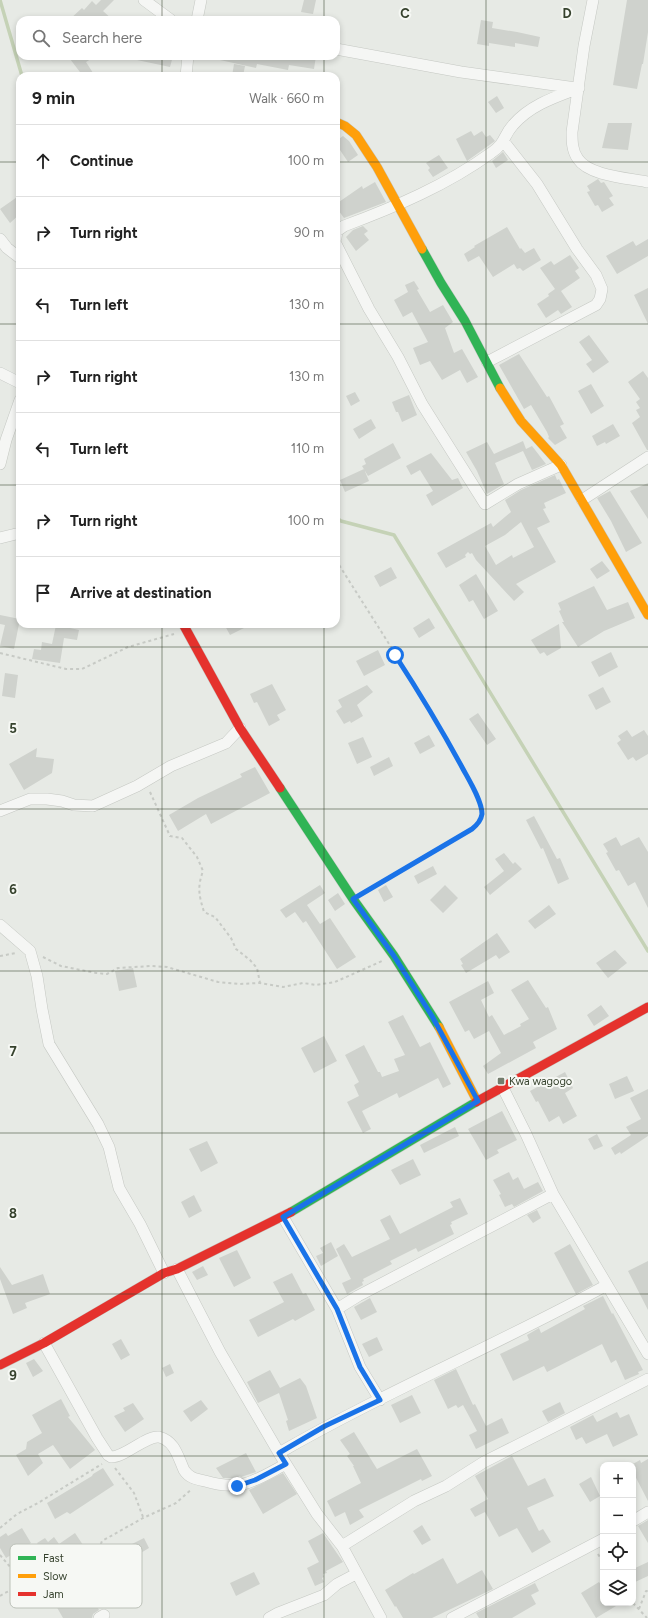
<!DOCTYPE html>
<html lang="en">
<head>
<meta charset="utf-8">
<style>
  :root { --surface:#fff; --page:#f2f2f2; --text:#222; --muted:#767676; --line:#e0e0e0 }
  body { margin:0; font-family:Figtree,sans-serif; background:var(--page); color:var(--text) }
  .controls { position:absolute; right:12px; bottom:12px; display:grid; overflow:hidden; border-radius:8px; box-shadow:0 2px 6px #0003 }
  .controls button { width:36px; height:36px; display:grid; place-items:center; padding:0; border:0; border-bottom:1px solid var(--line); background:var(--surface); color:var(--text); font:20px sans-serif }
  .stop { position:absolute; width:12px; height:12px; margin:-9px; border:3px solid #1a73e8; border-radius:50%; background:#fff }
  .stop.end { background:#1a73e8; border-color:#fff; box-shadow:0 1px 4px #0008 }
  .list { margin:0; padding:0; list-style:none }
  h2 { display:flex; justify-content:space-between; align-items:center; height:52px; margin:0; padding:0 16px; font-size:17px }
  h2 small { font-size:13px; font-weight:400; color:var(--muted) }
  .list li { display:grid; grid-template-columns:26px 1fr auto; gap:12px; align-items:center; box-sizing:border-box; height:72px; padding:0 16px; border-top:1px solid var(--line) }
  .list b { display:block; font-size:15px; white-space:nowrap }
  .list em { font-size:13px; font-style:normal; color:var(--muted) }
  .icon { flex:none; width:22px; height:22px; fill:none; stroke:currentColor; stroke-width:2; stroke-linecap:round; stroke-linejoin:round }
  .map { position:relative; flex:none; width:648px; height:1618px; overflow:hidden }
  .search { position:absolute; background:var(--surface); box-shadow:0 2px 6px #0003; left:16px; top:16px; width:324px; height:44px; display:flex; align-items:center; gap:10px; box-sizing:border-box; padding:0 14px; border-radius:12px; color:var(--muted); font-size:15px }
  .panel { position:absolute; background:var(--surface); box-shadow:0 2px 6px #0003; left:16px; top:72px; width:324px; height:556px; border-radius:12px }
  .map>svg:first-child { display:block }
  .lines { fill:none; stroke-linecap:round; stroke-linejoin:round }
  .stream { stroke:#c5d2b6; stroke-width:3.5 }
  .building { fill:#cfd2cd; fill-rule:evenodd }
  .street-casing { stroke:#c5c8c3; stroke-width:12 }
  .fast-casing { stroke:#c5c8c3; stroke-width:10 }
  .slow-casing { stroke:#c5c8c3; stroke-width:10 }
  .jam-casing { stroke:#c5c8c3; stroke-width:10 }
  .path { stroke:#c7cac5; stroke-width:2; stroke-dasharray:3 3; stroke-linecap:butt }
  .street { stroke:#f5f6f4; stroke-width:11 }
  .fast { stroke:#30b455; stroke-width:9 }
  .slow { stroke:#ff9f0a; stroke-width:9 }
  .jam { stroke:#e5322d; stroke-width:9 }
  .route { stroke:#1a73e8; stroke-width:5 }
  .grid { fill:none; stroke:#36422d; stroke-width:1; stroke-opacity:0.55 }
  .poi-dot { fill:#747d6d; stroke:#f6f8f4; stroke-width:1.5 }
  .labels { text-anchor:middle; stroke-width:4; stroke-linejoin:round; paint-order:stroke }
  .poi-label { font-size:11px; fill:#36422d; stroke:#f6f8f4; text-anchor:start }
  .key { fill:#f6f8f4; stroke:#bcc1b8; stroke-width:1 }
  .key-label { font-size:11px; fill:#36422d }
  .grid-label { font-size:13px; text-anchor:middle; font-weight:bold; fill:#36422d; stroke:#f6f8f4; stroke-width:4; stroke-linejoin:round; paint-order:stroke }
</style>
</head>
<body>
<div class="map">
<svg width="648" height="1618" viewBox="0 0 648 1618">
  <rect width="100%" height="100%" fill="#e7eae5"/>
  <g class="lines">
    <path class="stream" d="M 0,0 L 22,76
      M 336,517 L 341,521 L 394,535 L 648,951"/>
  </g>
  <path class="building" d="M 101,0 L 114,0 L 103,11 L 113,20 L 69,20 L 82,8 L 84,10 L 92,1 L 96,5 Z
    M 304,0 L 316,0 L 313,14 L 301,12 Z
    M 627,0 L 648,0 L 648,32 L 643,64 L 642,64 L 637,89 L 613,85 Z
    M 481,20 L 493,22 L 492,28 L 517,32 L 540,37 L 538,47 L 515,43 L 515,47 L 489,43 L 489,46 L 477,44 Z
    M 75,56 L 96,56 L 86,62 L 95,76 L 83,76 L 70,59 Z
    M 138,56 L 173,56 L 170,67 L 137,60 Z
    M 221,56 L 316,56 L 314,69 L 289,65 L 288,70 L 257,64 L 256,68 L 220,60 Z
    M 234,64 L 245,66 L 243,76 L 232,76 Z
    M 497,96 L 504,108 L 496,113 L 488,102 Z
    M 608,123 L 632,123 L 628,150 L 602,148 Z
    M 471,131 L 474,136 L 482,131 L 486,137 L 490,135 L 495,141 L 467,161 L 456,139 Z
    M 343,136 L 349,141 L 358,155 L 348,162 L 336,144 L 336,141 Z
    M 503,152 L 508,160 L 496,168 L 492,161 Z
    M 439,155 L 448,168 L 433,177 L 428,170 L 430,168 L 426,163 Z
    M 598,179 L 601,183 L 604,182 L 613,196 L 609,198 L 614,205 L 602,212 L 598,205 L 595,206 L 587,192 L 590,191 L 587,186 Z
    M 375,182 L 386,202 L 344,218 L 336,207 L 336,204 L 362,186 L 363,189 Z
    M 20,195 L 20,214 L 10,223 L 0,209 Z
    M 363,226 L 368,231 L 364,234 L 369,240 L 356,251 L 346,237 L 353,230 Z
    M 507,227 L 520,249 L 521,248 L 525,253 L 534,248 L 541,260 L 523,271 L 520,268 L 517,269 L 514,264 L 493,277 L 479,256 L 468,262 L 464,254 L 475,247 L 474,246 Z
    M 648,239 L 648,256 L 617,274 L 606,256 L 633,241 L 636,246 Z
    M 570,255 L 579,268 L 575,271 L 580,278 L 561,291 L 572,307 L 561,314 L 558,310 L 546,318 L 537,304 L 549,296 L 548,294 L 555,289 L 540,268 L 551,261 L 554,265 Z
    M 414,281 L 419,289 L 417,290 L 430,312 L 443,305 L 453,322 L 445,328 L 454,353 L 462,349 L 478,377 L 467,383 L 460,370 L 442,380 L 430,361 L 420,365 L 413,348 L 428,342 L 412,312 L 403,317 L 394,300 L 408,292 L 405,285 Z
    M 648,288 L 648,324 L 634,295 Z
    M 589,335 L 609,362 L 593,373 L 586,364 L 592,360 L 579,342 Z
    M 519,354 L 547,397 L 549,396 L 564,424 L 560,426 L 567,438 L 555,445 L 548,438 L 549,437 L 547,432 L 531,405 L 524,409 L 499,365 Z
    M 643,371 L 648,378 L 648,450 L 647,450 L 632,423 L 640,417 L 636,410 L 640,408 L 636,402 L 640,399 L 628,382 Z
    M 591,384 L 604,406 L 591,414 L 578,391 Z
    M 355,392 L 360,401 L 351,406 L 346,396 Z
    M 409,395 L 417,415 L 402,422 L 398,412 L 396,412 L 392,402 Z
    M 371,419 L 376,428 L 359,439 L 353,429 Z
    M 613,424 L 620,436 L 606,444 L 605,442 L 597,446 L 592,436 Z
    M 523,441 L 526,449 L 532,446 L 546,464 L 532,470 L 523,451 L 495,463 L 504,484 L 487,494 L 477,471 L 466,452 L 487,442 L 494,454 Z
    M 393,443 L 401,458 L 368,476 L 362,466 L 366,464 L 364,459 Z
    M 431,453 L 452,480 L 458,478 L 463,488 L 432,506 L 426,495 L 433,491 L 420,470 L 411,475 L 406,466 Z
    M 364,469 L 369,481 L 345,492 L 340,480 Z
    M 555,475 L 557,480 L 559,479 L 566,493 L 544,503 L 546,508 L 543,509 L 550,522 L 537,528 L 556,562 L 516,584 L 524,592 L 514,601 L 476,560 L 472,553 L 470,554 L 468,552 L 465,555 L 466,557 L 446,568 L 437,553 L 491,523 L 493,527 L 511,512 L 505,500 L 521,490 ZM 521,522 L 534,547 L 513,558 L 512,555 L 496,565 L 485,546 L 505,535 Z
    M 648,483 L 648,519 L 630,491 Z
    M 610,491 L 642,543 L 626,552 L 611,521 L 597,498 Z
    M 602,561 L 610,571 L 597,579 L 590,569 Z
    M 391,567 L 397,578 L 380,587 L 374,576 Z
    M 476,574 L 498,611 L 484,619 L 473,600 L 469,602 L 459,585 Z
    M 594,586 L 607,610 L 628,602 L 635,618 L 604,631 L 578,647 L 562,622 L 564,622 L 559,611 L 561,610 L 558,603 Z
    M 0,615 L 20,619 L 14,649 L 0,646 L 5,625 L 0,624 Z
    M 429,618 L 435,628 L 419,638 L 413,628 Z
    M 224,624 L 252,624 L 230,635 Z
    M 559,624 L 561,648 L 547,656 L 544,652 L 540,654 L 531,640 Z
    M 56,625 L 79,630 L 77,640 L 64,638 L 60,663 L 32,659 L 34,649 L 41,650 L 42,642 L 52,644 Z
    M 378,650 L 385,665 L 364,676 L 356,661 Z
    M 611,652 L 618,667 L 599,677 L 591,662 Z
    M 5,673 L 18,675 L 15,698 L 2,696 Z
    M 272,684 L 286,710 L 277,715 L 280,720 L 269,726 L 257,702 L 254,703 L 250,694 Z
    M 367,685 L 373,692 L 357,705 L 363,716 L 351,723 L 350,721 L 344,724 L 336,711 L 342,707 L 338,700 Z
    M 603,687 L 611,702 L 596,710 L 588,695 Z
    M 478,713 L 496,739 L 487,745 L 469,719 Z
    M 627,730 L 632,737 L 644,730 L 648,736 L 648,754 L 636,761 L 633,757 L 628,760 L 617,743 L 621,740 L 618,736 Z
    M 429,735 L 435,746 L 420,754 L 414,743 Z
    M 363,737 L 372,757 L 357,764 L 348,743 Z
    M 37,748 L 36,757 L 54,759 L 52,773 L 24,790 L 9,764 Z
    M 389,757 L 393,766 L 374,776 L 370,767 Z
    M 255,767 L 270,793 L 211,824 L 206,814 L 178,831 L 169,815 L 198,798 L 242,777 L 240,774 Z
    M 534,816 L 557,859 L 560,858 L 569,879 L 558,884 L 543,848 L 541,849 L 526,820 Z
    M 616,837 L 621,846 L 639,837 L 648,852 L 648,908 L 635,882 L 628,886 L 619,870 L 616,871 L 606,853 L 608,852 L 603,844 Z
    M 504,853 L 513,864 L 515,862 L 522,869 L 490,895 L 484,887 L 504,871 L 495,859 Z
    M 433,866 L 437,874 L 418,884 L 414,876 Z
    M 320,885 L 325,893 L 307,905 L 320,924 L 330,918 L 356,957 L 337,969 L 306,921 L 303,923 L 295,912 L 286,918 L 280,910 Z
    M 386,885 L 393,897 L 384,902 L 378,890 Z
    M 445,885 L 458,898 L 443,913 L 430,900 Z
    M 338,893 L 345,904 L 335,911 L 328,900 Z
    M 549,905 L 556,914 L 535,929 L 528,921 Z
    M 497,933 L 510,952 L 499,959 L 496,955 L 466,973 L 461,965 L 463,964 L 460,959 Z
    M 615,950 L 627,963 L 608,978 L 596,963 Z
    M 133,968 L 137,987 L 119,991 L 115,971 Z
    M 528,980 L 546,1008 L 548,1007 L 557,1029 L 533,1042 L 536,1048 L 488,1074 L 483,1066 L 501,1053 L 489,1031 L 474,1039 L 469,1030 L 465,1032 L 449,1002 L 488,981 L 494,993 L 481,1000 L 489,1017 L 492,1015 L 504,1035 L 521,1026 L 520,1024 L 529,1019 L 511,990 Z
    M 601,1005 L 609,1016 L 594,1026 L 587,1015 Z
    M 403,1015 L 420,1047 L 430,1042 L 451,1084 L 443,1088 L 438,1078 L 399,1098 L 397,1093 L 362,1111 L 371,1129 L 363,1133 L 347,1102 L 359,1096 L 354,1085 L 359,1082 L 345,1055 L 364,1045 L 378,1072 L 380,1072 L 382,1077 L 399,1071 L 394,1059 L 405,1055 L 388,1022 Z
    M 324,1036 L 337,1061 L 314,1073 L 301,1048 Z
    M 565,1072 L 573,1088 L 565,1093 L 577,1116 L 563,1124 L 559,1116 L 549,1122 L 538,1101 L 536,1102 L 530,1091 Z
    M 627,1076 L 634,1091 L 615,1099 L 609,1084 Z
    M 648,1089 L 648,1136 L 621,1154 L 620,1152 L 615,1155 L 611,1148 L 631,1135 L 626,1127 L 641,1119 L 630,1098 Z
    M 502,1111 L 517,1140 L 497,1150 L 499,1153 L 486,1160 L 468,1129 Z
    M 455,1127 L 459,1136 L 424,1153 L 420,1145 Z
    M 597,1134 L 603,1146 L 594,1150 L 588,1139 Z
    M 207,1141 L 218,1163 L 201,1172 L 189,1149 Z
    M 413,1159 L 421,1175 L 400,1185 L 391,1170 Z
    M 509,1172 L 513,1180 L 518,1177 L 524,1189 L 538,1182 L 543,1191 L 514,1207 L 512,1204 L 505,1207 L 499,1195 L 501,1194 L 493,1180 Z
    M 194,1195 L 202,1211 L 189,1218 L 181,1202 Z
    M 460,1198 L 468,1214 L 451,1222 L 452,1224 L 450,1225 L 454,1234 L 418,1252 L 416,1248 L 390,1261 L 392,1264 L 363,1279 L 364,1281 L 362,1282 L 363,1285 L 347,1294 L 342,1283 L 351,1279 L 336,1249 L 344,1244 L 352,1257 L 390,1239 L 380,1220 L 390,1215 L 400,1234 L 453,1207 L 450,1202 Z
    M 537,1210 L 541,1218 L 533,1223 L 527,1215 Z
    M 331,1242 L 338,1256 L 321,1266 L 316,1256 L 323,1253 L 320,1248 Z
    M 570,1244 L 593,1285 L 576,1294 L 554,1253 Z
    M 237,1250 L 251,1278 L 234,1287 L 219,1258 Z
    M 648,1261 L 648,1310 L 628,1271 Z
    M 203,1266 L 208,1275 L 197,1280 L 192,1272 Z
    M 0,1267 L 12,1285 L 43,1274 L 50,1294 L 25,1303 L 27,1308 L 13,1314 L 0,1279 Z
    M 292,1273 L 303,1294 L 306,1293 L 315,1310 L 295,1321 L 293,1319 L 258,1337 L 249,1320 L 284,1302 L 273,1282 Z
    M 603,1296 L 612,1314 L 613,1313 L 643,1370 L 638,1372 L 639,1374 L 625,1380 L 616,1360 L 611,1363 L 602,1344 L 547,1372 L 544,1366 L 513,1381 L 500,1354 L 529,1340 L 527,1335 L 539,1328 L 541,1333 L 585,1309 L 583,1306 Z
    M 370,1298 L 377,1312 L 361,1320 L 354,1307 Z
    M 377,1337 L 383,1350 L 369,1357 L 362,1344 Z
    M 121,1339 L 130,1355 L 121,1360 L 112,1344 Z
    M 34,1359 L 43,1371 L 33,1377 L 26,1363 Z
    M 170,1364 L 174,1373 L 166,1377 L 162,1368 Z
    M 456,1369 L 473,1405 L 475,1404 L 486,1426 L 502,1418 L 509,1433 L 476,1449 L 469,1435 L 477,1431 L 463,1405 L 458,1408 L 456,1405 L 448,1409 L 434,1380 Z
    M 270,1370 L 280,1388 L 300,1378 L 306,1386 L 317,1418 L 289,1431 L 286,1421 L 288,1420 L 279,1393 L 258,1403 L 247,1382 Z
    M 412,1395 L 421,1413 L 400,1423 L 391,1405 Z
    M 61,1399 L 70,1416 L 68,1417 L 95,1450 L 70,1469 L 53,1445 L 38,1454 L 43,1463 L 28,1476 L 16,1455 L 26,1449 L 27,1442 L 42,1433 L 32,1415 Z
    M 201,1400 L 208,1409 L 191,1422 L 183,1411 Z
    M 560,1402 L 565,1413 L 548,1422 L 542,1411 Z
    M 133,1403 L 144,1419 L 125,1432 L 114,1416 L 125,1411 L 123,1408 Z
    M 617,1412 L 620,1418 L 629,1414 L 638,1435 L 613,1447 L 607,1434 L 586,1444 L 582,1437 L 576,1440 L 570,1427 L 593,1415 L 597,1422 Z
    M 354,1432 L 377,1469 L 417,1449 L 432,1476 L 422,1481 L 421,1479 L 359,1510 L 364,1517 L 350,1525 L 345,1512 L 335,1517 L 327,1501 L 361,1483 L 353,1466 L 354,1466 L 347,1456 L 350,1454 L 340,1440 Z
    M 246,1453 L 256,1472 L 241,1477 L 240,1476 L 236,1478 L 223,1478 L 216,1468 Z
    M 512,1456 L 528,1486 L 545,1478 L 554,1496 L 527,1508 L 539,1531 L 543,1529 L 551,1542 L 532,1553 L 517,1528 L 499,1537 L 485,1512 L 475,1517 L 470,1509 L 488,1499 L 475,1476 Z
    M 648,1459 L 648,1501 L 633,1472 L 633,1464 L 640,1460 L 641,1463 Z
    M 103,1468 L 114,1485 L 70,1514 L 67,1512 L 55,1519 L 47,1503 L 92,1476 L 93,1474 Z
    M 283,1473 L 297,1494 L 263,1514 L 249,1490 Z
    M 591,1477 L 600,1496 L 590,1502 L 579,1484 Z
    M 648,1520 L 648,1543 L 638,1526 Z
    M 422,1525 L 431,1540 L 422,1545 L 413,1531 Z
    M 22,1528 L 31,1543 L 6,1558 L 0,1548 L 0,1537 L 6,1533 L 8,1536 Z
    M 75,1533 L 85,1548 L 54,1568 L 37,1543 L 45,1538 L 48,1542 L 54,1537 L 59,1544 Z
    M 323,1533 L 343,1562 L 326,1571 L 327,1573 L 323,1574 L 324,1577 L 322,1578 L 324,1582 L 315,1586 L 307,1568 L 319,1562 L 308,1541 Z
    M 144,1538 L 149,1548 L 134,1557 L 128,1546 Z
    M 443,1558 L 457,1584 L 482,1570 L 493,1589 L 432,1618 L 403,1618 L 396,1606 L 395,1607 L 385,1590 L 413,1573 L 414,1574 Z
    M 648,1562 L 648,1576 L 633,1583 L 633,1569 Z
    M 254,1572 L 260,1584 L 236,1596 L 230,1583 Z
    M 599,1582 L 603,1588 L 603,1603 L 621,1603 L 596,1618 L 581,1593 Z
    M 62,1583 L 75,1606 L 92,1597 L 99,1610 L 93,1614 L 92,1618 L 63,1618 L 55,1604 L 62,1600 L 54,1588 Z
    M 535,1583 L 539,1591 L 531,1595 L 536,1604 L 512,1618 L 479,1618 L 476,1613 Z"/>
  <g class="lines">
    <g class="street-casing">
      <path id="street" d="M 144,0 L 171,20
        M 593,0 L 584,46 L 572,132 C 572,141 572,151 578,159 C 589,176 629,178 648,182
        M 197,20 L 201,0
        M 336,49 L 461,72 L 576,88
        M 186,76 L 188,56
        M 336,238 L 337,231 L 344,226 C 395,207 447,185 491,153 C 506,143 503,136 513,125 C 530,105 555,97 579,88
        M 0,239 L 7,248 L 20,258
        M 336,244 L 369,309 L 398,357 L 422,404 L 485,504 L 518,484 L 561,465
        M 487,362 L 596,305 L 600,299 L 602,289 L 596,275 L 577,249 L 537,184 L 504,142
        M 0,373 L 20,383
        M 0,464 L 6,440 L 20,400
        M 582,500 L 648,457
        M 0,538 L 20,533
        M 0,811 L 30,799 L 47,799 L 62,801 L 74,805 L 93,806 L 137,786 L 171,766 L 226,743 L 240,728
        M 0,925 L 30,951 L 37,976 L 42,1009 L 49,1044 L 98,1124 L 109,1147 L 119,1188 L 140,1224 L 164,1273
        M 502,1086 L 526,1134 L 553,1194 L 648,1354
        M 283,1217 L 337,1309 L 358,1296 L 553,1194
        M 177,1269 L 220,1352 L 279,1453 L 317,1514 L 342,1546 L 381,1618
        M 337,1309 L 360,1367 L 380,1400
        M 44,1343 L 97,1438 L 108,1455 L 111,1457 C 125,1457 147,1435 159,1437 C 175,1441 178,1457 184,1470 C 189,1478 196,1479 205,1481 C 242,1492 254,1481 286,1464
        M 279,1453 C 385,1392 499,1344 607,1285
        M 633,1521 L 648,1512
        M 342,1546 L 414,1501 L 446,1486 L 484,1462 L 648,1379
        M 99,1618 L 104,1615
        M 269,1618 L 278,1613 L 324,1595 L 337,1584 L 356,1574
        M 452,1618 L 603,1539"/>
    </g>
    <g class="fast-casing">
      <path id="fast" d="M 422,249 L 441,283 L 465,321 L 500,388
        M 280,788 L 353,899 L 394,956 L 439,1027
        M 291,1212 L 476,1102"/>
    </g>
    <g class="slow-casing">
      <path id="slow" d="M 336,122 L 345,126 L 356,135 L 377,167 L 422,249
        M 500,388 L 521,421 L 561,465 L 648,615
        M 439,1027 L 477,1101"/>
    </g>
    <g class="jam-casing">
      <path id="jam" d="M 183,624 L 240,728 L 280,788
        M 476,1102 L 648,1007
        M 0,1365 L 44,1343 L 164,1273 L 177,1269 L 291,1212"/>
    </g>
    <path class="path" d="M 336,560 C 379,629 424,696 462,767 C 469,779 483,801 482,814 C 481,821 476,825 472,829 L 365,892
      M 0,653 L 66,669 L 82,669 L 128,647 L 174,634
      M 150,792 L 170,836 L 182,838 L 197,857 L 203,871 C 197,888 199,895 204,912 L 215,917 L 231,938 L 236,949 L 250,960 L 257,968 L 260,983
      M 0,956 L 16,953
      M 43,957 L 61,966 L 96,973 L 107,974 L 118,968 L 151,966 L 167,967 L 218,982 L 239,984 L 260,983 L 283,987 L 303,983 L 316,985 L 335,982 L 382,961
      M 115,1468 L 134,1493 L 143,1517
      M 0,1528 L 17,1514 L 38,1503 L 102,1464
      M 598,1554 L 603,1563
      M 0,1555 L 11,1568 L 27,1573 L 32,1576 L 41,1591
      M 0,1596 C 16,1585 32,1589 49,1591 L 53,1587 L 94,1565 L 97,1563 L 97,1554 L 102,1541 L 143,1518 L 176,1503 L 192,1489
      M 633,1603 L 647,1618
      M 639,1609 L 646,1591 L 648,1591"/>
    <use href="#street" class="street"/>
    <use href="#fast" class="fast"/>
    <use href="#slow" class="slow"/>
    <use href="#jam" class="jam"/>
  </g>
  <g class="lines">
    <path class="route" d="M 237,1486 L 255,1480 L 286,1464 L 279,1453 L 325,1426 L 380,1400 L 360,1367 L 337,1309 L 283,1217 L 478,1101 L 432,1016 L 394,956 L 353,899 L 472,829 C 477,825 481,821 482,814 C 482,801 469,780 463,769 C 442,730 419,692 395,655"/>
  </g>
  <path class="grid" d="M 162,0 L 162,20M 324,0 L 324,20M 486,0 L 486,1618M 162,56 L 162,76M 324,56 L 324,76M 0,162 L 20,162M 336,162 L 648,162M 0,324 L 20,324M 336,324 L 648,324M 0,485 L 20,485M 336,485 L 648,485M 162,624 L 162,1618M 324,624 L 324,1618M 0,647 L 648,647M 0,809 L 648,809M 0,971 L 648,971M 0,1133 L 648,1133M 0,1294 L 648,1294M 0,1456 L 648,1456"/>
  <rect class="poi-dot" x="497" y="1077" width="8" height="8" rx="2"/>
  <g class="labels">
    <g class="poi-label">
      <text x="509" y="1085">Kwa wagogo</text>
    </g>
  </g>
  <rect x="10" y="1544" width="132" height="64" rx="6" class="key"/>
  <rect x="18" y="1556" width="18" height="4" fill="#30b455"/>
  <rect x="18" y="1574" width="18" height="4" fill="#ff9f0a"/>
  <rect x="18" y="1592" width="18" height="4" fill="#e5322d"/>
  <g class="key-label">
    <text x="43" y="1562">Fast</text>
    <text x="43" y="1580">Slow</text>
    <text x="43" y="1598">Jam</text>
  </g>
  <g class="grid-label">
    <text x="405" y="18">C</text>
    <text x="567" y="18">D</text>
    <text x="13" y="733">5</text>
    <text x="13" y="894">6</text>
    <text x="13" y="1056">7</text>
    <text x="13" y="1218">8</text>
    <text x="13" y="1380">9</text>
  </g>
</svg>
<div class="controls">
<button>+</button>
<button>−</button>
<button><svg class="icon" aria-label="locate" viewBox="0 0 24 24"><circle cx="12" cy="12" r="6"/><path d="M12 2v4M12 18v4M2 12h4M18 12h4"/></svg></button>
<button><svg class="icon" aria-label="layers" viewBox="0 0 24 24"><path d="M12 4l9 5-9 5-9-5zM3 14l9 5 9-5"/></svg></button>
</div>
<div class="stop" style="left:395px;top:655px"></div>
<div class="stop end" style="left:237px;top:1486px"></div>
<div class="search"><svg class="icon" aria-label="search" viewBox="0 0 24 24"><circle cx="10" cy="10" r="6"/><path d="M15 15l6 6"/></svg>Search here</div>
<section class="panel">
<h2>9 min<small>Walk · 660 m</small></h2>
<ul class="list">
<li><svg class="icon" aria-label="ahead" viewBox="0 0 24 24"><path d="M12 20V5M6 11l6-6 6 6"/></svg><div><b>Continue</b></div><em>100 m</em></li>
<li><svg class="icon" aria-label="right" viewBox="0 0 24 24"><path d="M7 20v-9h11M14 6l5 5-5 5"/></svg><div><b>Turn right</b></div><em>90 m</em></li>
<li><svg class="icon" aria-label="left" viewBox="0 0 24 24"><path d="M17 20v-9H6M10 6l-5 5 5 5"/></svg><div><b>Turn left</b></div><em>130 m</em></li>
<li><svg class="icon" aria-label="right" viewBox="0 0 24 24"><path d="M7 20v-9h11M14 6l5 5-5 5"/></svg><div><b>Turn right</b></div><em>130 m</em></li>
<li><svg class="icon" aria-label="left" viewBox="0 0 24 24"><path d="M17 20v-9H6M10 6l-5 5 5 5"/></svg><div><b>Turn left</b></div><em>110 m</em></li>
<li><svg class="icon" aria-label="right" viewBox="0 0 24 24"><path d="M7 20v-9h11M14 6l5 5-5 5"/></svg><div><b>Turn right</b></div><em>100 m</em></li>
<li><svg class="icon" aria-label="arrive" viewBox="0 0 24 24"><path d="M6 21V4h12l-3 4 3 4H6"/></svg><div><b>Arrive at destination</b></div></li>
</ul>
</section>
</div>
</body>
</html>
